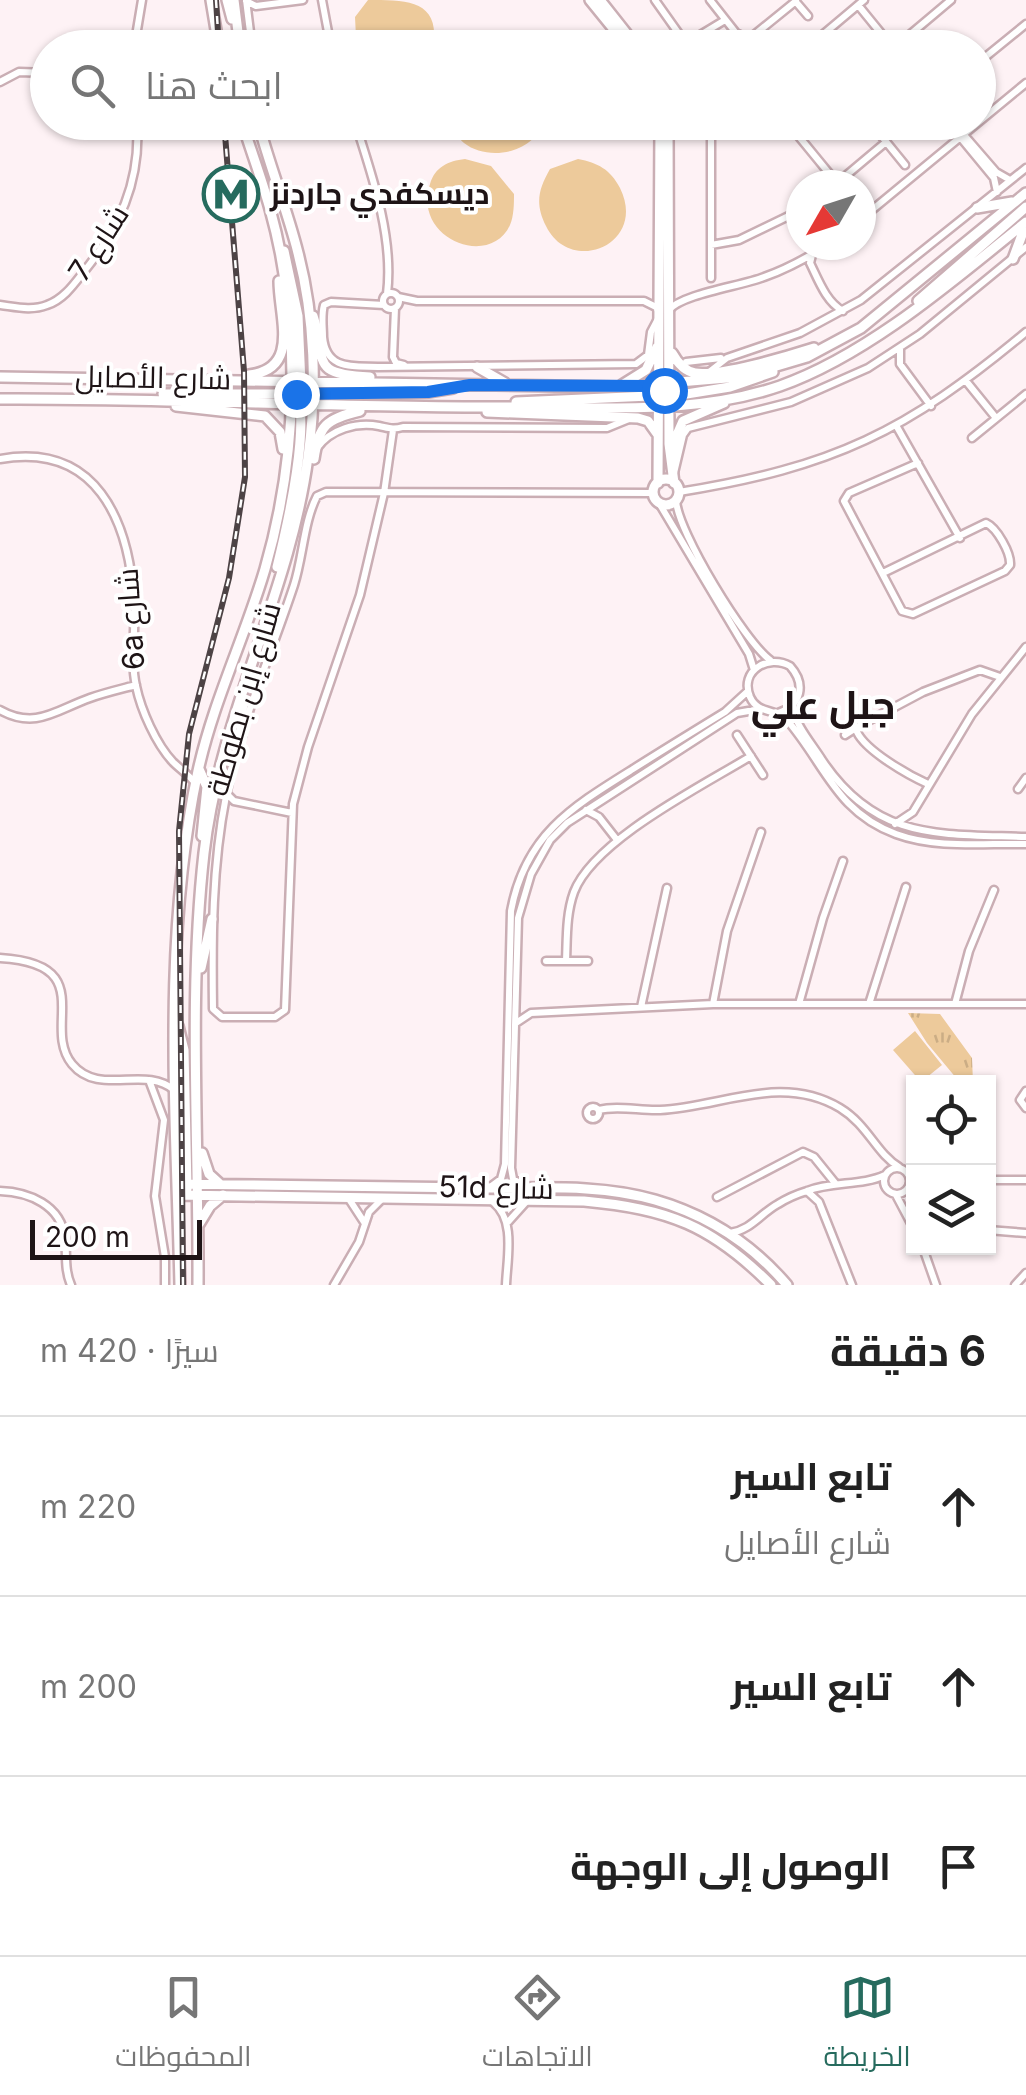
<!DOCTYPE html>
<html lang="ar">
<head>
<meta charset="utf-8">
<style>
  :root { --surface:#fff; --page:#f2f2f2; --text:#222; --muted:#767676; --line:#e0e0e0; --accent:#266b5e }
  body { margin:0; font-family:Inter,Cairo,sans-serif; background:var(--page); color:var(--text); direction:rtl }
  .controls { position:absolute; right:30px; bottom:30px; display:grid; overflow:hidden; border-radius:0px; box-shadow:0 2px 8px #0004 }
  .controls button { width:90px; height:90px; display:grid; place-items:center; padding:0; border:0; border-bottom:2px solid var(--line); background:var(--surface); color:var(--text); font:50px sans-serif }
  .compass { position:absolute; left:786px; top:170px; width:90px; height:90px; border-radius:50%; background:var(--surface); box-shadow:0 2px 8px #0004; rotate:231deg }
  .scale { position:absolute; left:30px; bottom:25px; width:172px; box-sizing:border-box; padding-left:10px; border:5px solid #1e1416; border-top:0; font-size:28px; line-height:35px; white-space:nowrap; color:#1e1416; -webkit-text-stroke:8px #fff; paint-order:stroke }
  .stop { position:absolute; width:30px; height:30px; margin:-22px; border:8px solid #1a73e8; border-radius:50%; background:#fff }
  .stop.end { background:#1a73e8; border-color:#fff; box-shadow:0 2px 10px #0008 }
  .list { margin:0; padding:0; list-style:none }
  h2 { display:flex; justify-content:space-between; align-items:center; height:130px; margin:0; padding:0 40px; font-size:42px }
  h2 small { font-size:32px; font-weight:400; color:var(--muted) }
  .list li { display:grid; grid-template-columns:65px 1fr auto; gap:30px; align-items:center; box-sizing:border-box; height:180px; padding:0 40px; border-top:2px solid var(--line) }
  .list b { display:block; font-size:38px; white-space:nowrap }
  .list p { margin:0; font-size:32px; white-space:nowrap; color:var(--muted) }
  .list em { font-size:32px; font-style:normal; color:var(--muted) }
  .icon { flex:none; width:55px; height:55px; fill:none; stroke:currentColor; stroke-width:2; stroke-linecap:round; stroke-linejoin:round }
  .map { position:relative; flex:none; width:1026px; height:1285px; overflow:hidden; direction:ltr }
  .search { position:absolute; background:var(--surface); box-shadow:0 2px 8px #0004; left:30px; right:30px; top:30px; height:110px; display:flex; align-items:center; gap:25px; box-sizing:border-box; padding:0 35px; border-radius:55px; color:var(--muted); font-size:38px }
  .sheet { height:670px; background:var(--surface) }
  nav { display:flex; justify-content:space-around; align-items:center; box-sizing:border-box; height:140px; border-top:2px solid var(--line); background:var(--surface); font-size:28px; color:var(--muted) }
  nav a { display:grid; justify-items:center; gap:5px }
  nav .on { color:var(--accent) }
  .map>svg:first-child { display:block }
  .grass { fill:url(#grass-tufts) }
  .pitch { fill:#edca9b }
  .lines { fill:none; stroke-linecap:round; stroke-linejoin:round }
  .street-casing { stroke:#caaeb4; stroke-width:11 }
  .secondary-casing { stroke:#caaeb4; stroke-width:14 }
  .street { stroke:#fff; stroke-width:6 }
  .secondary { stroke:#fff; stroke-width:9 }
  .rail-casing { stroke:#4d4345; stroke-width:6 }
  .rail { stroke:#fff; stroke-width:2.5; stroke-dasharray:8; stroke-linecap:butt }
  .route { stroke:#1a73e8; stroke-width:12 }
  .labels { text-anchor:middle; stroke-width:8; stroke-linejoin:round; paint-order:stroke }
  .poi-label { font-size:30px; font-weight:bold; fill:#1e1416; stroke:#fff; text-anchor:start }
  .street-label { font-size:30px; fill:#1e1416; stroke:#fff }
  .district-label { font-size:40px; font-weight:bold; fill:#1e1416; stroke:#fff }
</style>
</head>
<body>
<div class="map">
<svg width="1026" height="1285" viewBox="0 0 1026 1285">
  <defs>
    <pattern id="grass-tufts" width="24" height="20" patternUnits="userSpaceOnUse" patternTransform="scale(2.5)"><rect width="24" height="20" fill="#edca9b"/><path d="M3 7l-1-3M5 7V3M7 7l1-3M15 17l-1-3M17 17v-4M19 17l1-3" fill="none" stroke="#cbad85"/></pattern>
  </defs>
  <rect width="100%" height="100%" fill="#fef2f5"/>
  <path class="grass" d="M 908,1013 L 940,1014 L 972,1058 L 973,1082 L 954,1082 L 957,1079 L 927,1043 Z"/>
  <path class="pitch" d="M 368,0 C 407,0 441,0 433,47 L 362,47 L 356,37 L 355,17 Z
    M 450,122 L 542,122 L 542,123 C 534,153 488,162 464,143 C 458,138 453,128 450,122 Z
    M 465,159 L 491,166 L 514,194 C 514,203 514,216 510,225 C 490,269 412,239 430,184 C 435,167 448,161 465,159 Z
    M 578,159 C 598,163 610,169 620,188 C 648,245 570,276 546,226 C 535,204 538,190 550,169 Z
    M 915,1031 L 942,1065 L 921,1082 L 893,1050 Z"/>
  <g class="lines">
    <g class="street-casing">
      <path id="street" d="M 246,0 L 252,48
        M 322,0 L 331,48
        M 655,0 L 689,48
        M 710,0 L 736,33 L 746,38 L 754,35 L 796,1
        M 246,1 L 256,6 L 303,0
        M 796,2 L 808,16
        M 858,5 L 893,48
        M 687,43 L 725,20
        M 134,48 L 142,0
        M 807,48 L 864,0
        M 894,48 L 951,0
        M 978,63 L 1026,24
        M 0,82 L 19,72 L 48,73
        M 355,122 C 372,175 394,238 387,294
        M 787,122 L 837,183
        M 870,122 L 905,165
        M 964,135 L 996,172 L 1010,180
        M 669,138 L 678,128 L 713,122
        M 961,138 L 994,178 L 997,192
        M 836,184 L 886,142
        M 861,219 L 1026,83
        M 711,245 L 739,240 L 801,210
        M 812,255 L 810,263 C 818,279 826,302 843,311
        M 711,278 L 711,135 L 715,122
        M383 301a8 8 0 1 1 16 0a8 8 0 1 1-16 0Z
        M 0,305 C 16,307 32,311 47,305 C 62,300 72,287 82,274 C 119,229 141,182 137,122
        M 384,305 L 331,302 L 324,305 C 321,316 323,326 323,337 C 326,370 352,366 378,367 L 636,364 L 648,355 L 651,332 L 660,315 L 656,307 L 644,301 L 417,301 L 398,297
        M 395,308 L 393,357 L 396,363 L 404,365
        M 669,310 C 682,294 741,286 764,277 C 787,269 807,258 827,245
        M 900,348 L 900,364 L 931,406
        M 686,362 L 721,358
        M 709,372 L 727,358 L 800,333 L 861,300 L 1026,168
        M 966,381 L 996,418
        M 897,427 L 960,538
        M 393,430 L 384,493 L 360,595 L 308,747 L 293,804 L 285,1010 L 275,1017 L 222,1017 L 213,1009 C 212,938 212,867 226,796 C 240,723 271,655 294,585 C 303,557 304,521 317,496 L 326,492 L 653,493
        M 972,438 L 1026,394
        M 317,448 C 331,429 356,422 379,426 C 389,428 393,430 403,427 L 607,428 L 629,419
        M 0,459 C 96,442 129,520 134,602 C 136,630 130,659 136,686 C 141,710 156,744 173,762 C 180,769 188,774 195,783
        M 674,473 L 683,435 L 688,428 L 791,402 L 868,368 L 920,334 L 1026,247
        M 679,492 C 834,467 906,432 1026,332
        M 676,500 C 677,531 745,642 770,660
        M 659,503 L 749,654 L 754,670
        M 883,573 L 986,523 C 997,528 1011,553 1010,565 L 1005,571 L 913,614 L 902,611 L 844,501 L 849,493 L 918,463
        M 792,707 C 796,726 812,744 822,760 C 876,841 939,834 1026,837
        M 0,710 C 36,730 56,710 90,698 C 104,693 121,689 136,685
        M 778,713 C 802,705 806,684 790,666 C 769,654 739,670 750,697 C 758,715 776,708 787,720 C 825,764 836,812 896,834 C 937,849 984,843 1026,844
        M 737,735 L 763,775
        M 845,735 L 859,726
        M 928,784 C 908,775 866,751 857,732 L 859,726 L 923,692 L 980,670 L 1000,677
        M 1018,789 L 1026,778
        M 227,794 L 234,801 L 292,813
        M 586,810 L 599,817 L 617,840
        M 895,824 L 913,812 L 972,714 L 1026,647
        M 0,958 C 100,964 41,1026 72,1064 C 99,1097 145,1065 174,1090
        M 546,961 L 588,961
        M 566,961 C 567,938 566,914 574,892 C 594,840 702,786 751,756
        M 713,1004 L 727,931 L 761,832
        M 799,1004 L 823,918 L 843,861
        M 869,1004 L 906,887
        M 955,1004 L 969,951 L 994,890
        M 641,1007 L 667,888
        M 516,1023 L 531,1013 L 713,1004 L 1026,1004
        M 149,1080 L 164,1120 L 155,1196 L 165,1257 L 165,1285
        M 1026,1091 L 1020,1100 L 1026,1108
        M587 1113a6 6 0 1 1 12 0a6 6 0 1 1-12 0Z
        M 599,1110 C 617,1105 641,1111 660,1110 C 722,1107 781,1073 840,1108 C 868,1125 876,1153 899,1167
        M884 1181a13 13 0 1 1 26 0a13 13 0 1 1-26 0Z
        M 988,1180 L 1026,1180
        M 525,1186 L 513,1179 L 511,1168 L 518,918 L 531,874 L 550,840 L 567,823 L 737,713 L 760,709
        M 489,1188 L 501,1179 L 505,1164 L 511,911 C 525,835 572,807 633,769 C 663,750 694,731 725,712 L 748,691
        M 0,1191 C 29,1192 61,1205 65,1238 C 67,1254 64,1269 71,1285
        M 807,1191 L 819,1202 L 852,1285
        M 896,1195 L 914,1229
        M 717,1197 L 803,1152 L 814,1157 L 835,1183
        M 349,1199 L 364,1222
        M 493,1202 C 516,1220 507,1258 506,1285
        M 508,1222 L 526,1202
        M 988,1230 L 1026,1233
        M 730,1233 C 751,1230 760,1214 778,1204 C 786,1199 797,1194 807,1191 C 832,1181 862,1186 885,1175
        M 923,1248 L 936,1285
        M 334,1285 L 359,1242 L 369,1212 L 381,1200
        M 1015,1285 L 1026,1273"/>
    </g>
    <g class="secondary-casing">
      <path id="secondary" d="M 211,0 L 219,48
        M 227,0 L 232,19
        M 234,0 L 240,48
        M 590,0 L 629,48
        M 600,0 L 638,48
        M 668,122 L 669,444 L 674,483
        M 977,208 L 1012,202
        M 284,251 L 298,316 L 301,384
        M 1013,259 L 1026,224
        M 918,301 L 1026,207
        M 313,316 C 328,361 307,374 370,377
        M 672,353 C 677,362 684,371 695,373 C 719,377 789,356 814,348
        M 477,367 L 505,383
        M 249,375 C 301,369 279,317 279,281
        M 0,377 L 619,387 L 739,377 L 807,357 L 861,328 L 1026,193
        M 622,385 L 646,370 L 657,347
        M 309,393 L 428,392 L 453,388
        M 163,394 L 293,394
        M 668,397 L 730,387 L 773,372
        M 0,399 C 172,398 344,408 517,407 C 604,407 696,415 780,386 C 868,355 954,280 1026,222
        M 516,402 L 650,396 L 664,392
        M 176,406 L 265,416 L 280,432 L 283,449
        M 487,412 L 638,418 L 648,421 L 658,435
        M 675,453 L 676,437 L 683,421 L 724,403
        M 314,459 C 319,425 326,419 360,411
        M653 492a13 13 0 1 1 26 0a13 13 0 1 1-26 0Z
        M 658,483 L 660,122
        M 277,567 C 286,531 315,411 292,383
        M 241,735 L 243,698
        M 199,769 L 207,787 L 202,836
        M 201,968 L 212,919
        M 178,1026 L 184,1050 L 187,1189
        M 202,1153 L 209,1174 L 220,1184
        M 177,1184 C 276,1185 375,1186 474,1188 C 533,1189 597,1183 655,1200 C 707,1215 752,1244 787,1285
        M 178,1195 L 584,1201 C 669,1209 711,1225 771,1285
        M 199,1224 L 210,1206 L 223,1195
        M 180,1285 C 176,1115 162,938 198,771 C 213,702 245,637 265,569 C 298,455 302,324 270,209 C 262,180 251,151 242,122
        M 198,1285 C 199,1142 188,995 204,853 C 220,713 290,593 308,457 C 317,391 315,318 298,253 C 287,209 270,167 258,122"/>
    </g>
    <use href="#street" class="street"/>
    <use href="#secondary" class="secondary"/>
    <g class="rail-casing">
      <path id="rail" d="M 216,0 L 219,48
        M 183,1285 L 179,831 L 189,734 L 229,578 L 245,477 L 244,371 L 224,122"/>
    </g>
    <use href="#rail" class="rail"/>
  </g>
  <g class="lines">
    <path class="route" d="M 296,394 L 428,392 L 470,385 L 655,386 L 664,390"/>
  </g>
  <defs>
    <g id="metro-ring" transform="scale(2.875)"><circle r="9.5" fill="#fff" stroke="#266b5e" stroke-width="1.5"/><path d="M-5.5 5V-5H-3L0 0L3-5H5.5V5H3V-.5L0 4L-3-.5V5Z" fill="#266b5e"/></g>
  </defs>
  <g fill-rule="evenodd">
    <use href="#metro-ring" x="231" y="194"/>
  </g>
  <g class="labels">
    <g class="poi-label">
      <text x="270" y="204">ديسكفدي جاردنز</text>
    </g>
    <g class="street-label">
      <text transform="translate(99 243) rotate(-57)" y="10">شارع 7</text>
      <text transform="translate(153 378) rotate(1)" y="10">شارع الأصايل</text>
      <text transform="translate(131 619) rotate(-94)" y="10">6a شارع</text>
      <text transform="translate(244 699) rotate(-74)" y="10">شارع إبن بطوطة</text>
      <text transform="translate(496 1188) rotate(1)" y="10">51d شارع</text>
    </g>
    <g class="district-label">
      <text x="823" y="719">جبل علي</text>
    </g>
  </g>
</svg>
<div class="controls">
<button><svg class="icon" aria-label="locate" viewBox="0 0 24 24"><circle cx="12" cy="12" r="6"/><path d="M12 2v4M12 18v4M2 12h4M18 12h4"/></svg></button>
<button><svg class="icon" aria-label="layers" viewBox="0 0 24 24"><path d="M12 4l9 5-9 5-9-5zM3 14l9 5 9-5"/></svg></button>
</div>
<svg class="compass" viewBox="-18 -18 36 36"><path d="M0-13l5 13h-10z" fill="#e53935"/><path d="M0 13l5-13h-10z" fill="#767676"/></svg>
<div class="scale">200 m</div>
<div class="stop" style="left:664px;top:390px"></div>
<div class="stop end" style="left:296px;top:394px"></div>
<div class="search"><svg class="icon" aria-label="search" viewBox="0 0 24 24"><circle cx="10" cy="10" r="6"/><path d="M15 15l6 6"/></svg>ابحث هنا</div>
</div>
<section class="sheet">
<h2>6 دقيقة<small>سيرًا · 420 m</small></h2>
<ul class="list">
<li><svg class="icon" aria-label="ahead" viewBox="0 0 24 24"><path d="M12 20V5M6 11l6-6 6 6"/></svg><div><b>تابع السير</b><p>شارع الأصايل</p></div><em>220 m</em></li>
<li><svg class="icon" aria-label="ahead" viewBox="0 0 24 24"><path d="M12 20V5M6 11l6-6 6 6"/></svg><div><b>تابع السير</b></div><em>200 m</em></li>
<li><svg class="icon" aria-label="arrive" viewBox="0 0 24 24"><path d="M6 21V4h12l-3 4 3 4H6"/></svg><div><b>الوصول إلى الوجهة</b></div></li>
</ul>
</section>
<nav>
<a class="on"><svg class="icon" aria-label="map" viewBox="0 0 24 24"><path d="M3 6l6-2 6 2 6-2v14l-6 2-6-2-6 2zM9 4v14M15 6v14"/></svg>الخريطة</a>
<a><svg class="icon" aria-label="directions" viewBox="0 0 24 24"><path d="M12 3l9 9-9 9-9-9zM9 14v-3h6M13 9l2 2-2 2"/></svg>الاتجاهات</a>
<a><svg class="icon" aria-label="saved" viewBox="0 0 24 24"><path d="M7 4h10v16l-5-4-5 4z"/></svg>المحفوظات</a>
</nav>
</body>
</html>
